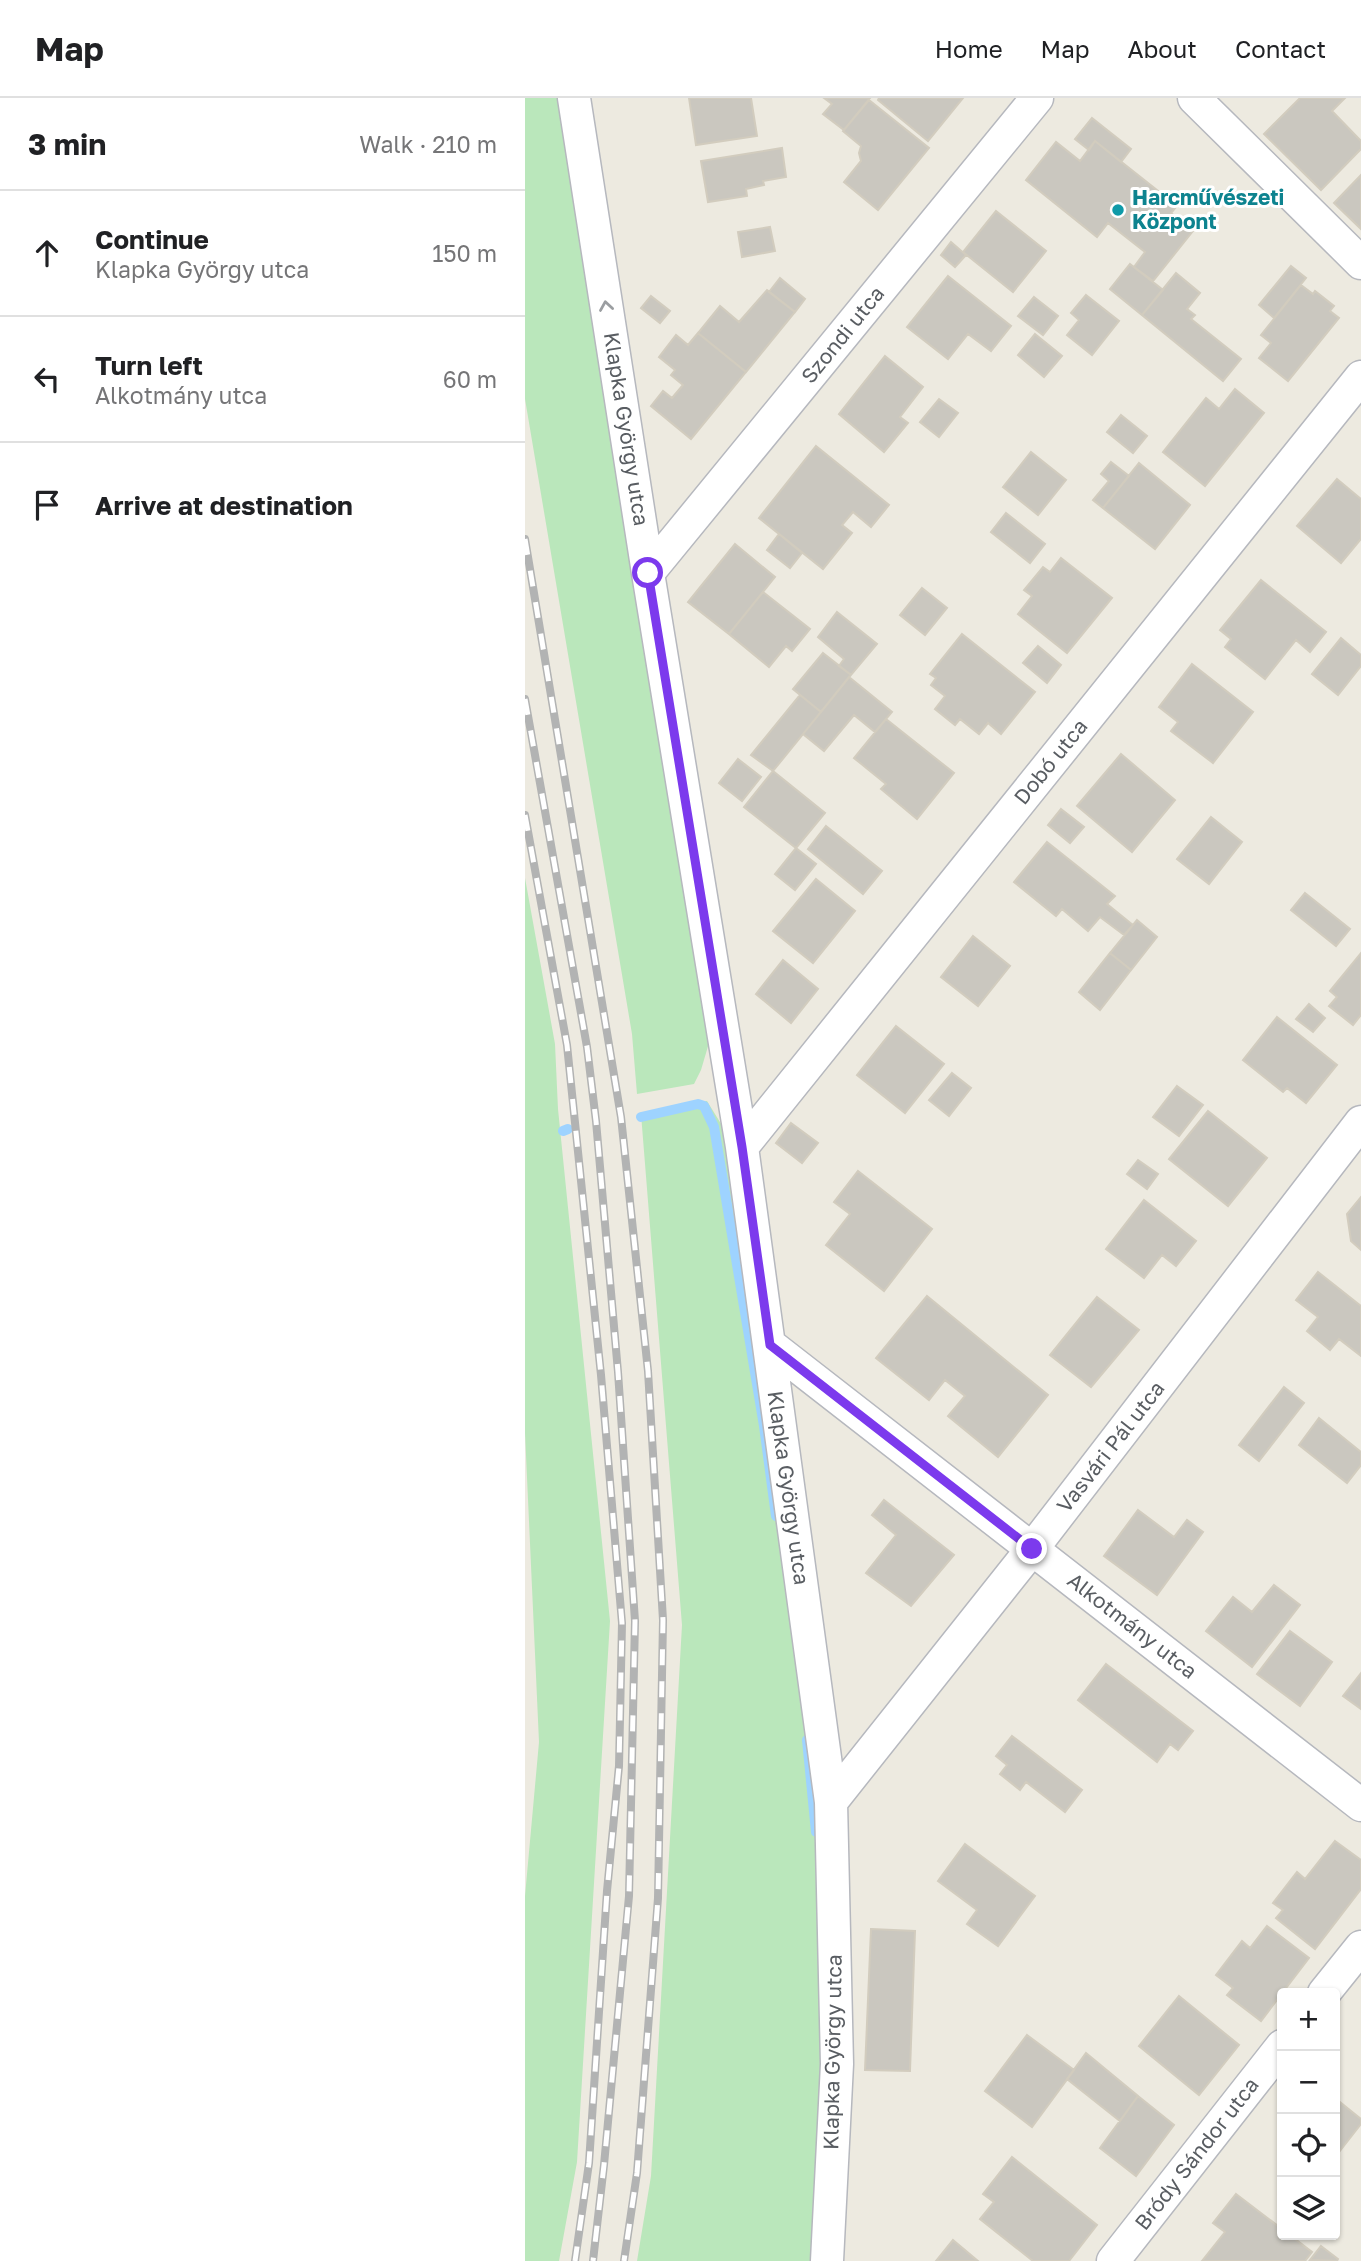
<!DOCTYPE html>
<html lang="en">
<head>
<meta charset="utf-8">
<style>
  :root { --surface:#fff; --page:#f2f2f2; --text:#202124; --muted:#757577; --line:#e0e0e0 }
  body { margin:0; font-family:"Golos Text",sans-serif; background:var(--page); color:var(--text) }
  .controls { position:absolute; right:21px; bottom:21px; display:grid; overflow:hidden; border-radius:7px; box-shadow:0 2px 5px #0004 }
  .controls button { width:63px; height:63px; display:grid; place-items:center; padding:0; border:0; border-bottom:2px solid var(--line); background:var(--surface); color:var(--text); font:35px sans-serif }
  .stop { position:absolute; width:21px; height:21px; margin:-16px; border:5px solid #7c3aed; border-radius:50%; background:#fff }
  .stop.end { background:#7c3aed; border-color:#fff; box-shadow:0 2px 7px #0008 }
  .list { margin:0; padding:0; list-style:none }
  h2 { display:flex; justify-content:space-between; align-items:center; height:91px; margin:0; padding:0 28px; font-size:30px }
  h2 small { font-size:23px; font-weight:400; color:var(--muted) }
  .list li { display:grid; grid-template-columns:46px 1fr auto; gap:21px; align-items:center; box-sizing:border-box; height:126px; padding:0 28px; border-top:2px solid var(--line) }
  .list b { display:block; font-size:26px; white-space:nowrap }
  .list p { margin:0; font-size:23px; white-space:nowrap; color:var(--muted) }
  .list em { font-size:23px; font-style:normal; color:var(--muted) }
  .icon { flex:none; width:38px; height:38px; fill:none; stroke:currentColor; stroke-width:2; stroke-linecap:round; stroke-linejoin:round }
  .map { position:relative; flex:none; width:836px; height:2163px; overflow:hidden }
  header { display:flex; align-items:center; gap:42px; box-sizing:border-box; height:98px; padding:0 35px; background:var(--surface); border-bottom:2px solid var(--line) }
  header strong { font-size:33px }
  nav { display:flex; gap:38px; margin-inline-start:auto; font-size:24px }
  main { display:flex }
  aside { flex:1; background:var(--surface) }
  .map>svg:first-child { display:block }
  .green { fill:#bae7bb }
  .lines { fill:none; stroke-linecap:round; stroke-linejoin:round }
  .stream { stroke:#9ed3ff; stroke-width:10 }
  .building { fill:#cac7bf; stroke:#d2ccbe; stroke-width:2 }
  .street-casing { stroke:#b6b8be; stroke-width:35 }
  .street { stroke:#fff; stroke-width:32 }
  .rail-casing { stroke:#b2b3b3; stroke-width:8 }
  .rail { stroke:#fff; stroke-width:5; stroke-dasharray:16; stroke-linecap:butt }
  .oneway { stroke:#9b9ea1 }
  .route { stroke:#7c3aed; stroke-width:9 }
  .culture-dot { fill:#0f9aa8; stroke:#fff; stroke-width:2.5 }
  .labels { text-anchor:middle; stroke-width:6; stroke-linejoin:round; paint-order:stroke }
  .culture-label { font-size:21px; font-weight:bold; fill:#0d838f; stroke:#fff; text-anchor:start }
  .street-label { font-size:21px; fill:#595d62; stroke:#fff }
</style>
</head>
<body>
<header>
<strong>Map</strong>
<nav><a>Home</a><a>Map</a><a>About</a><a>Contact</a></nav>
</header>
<main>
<aside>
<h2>3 min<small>Walk · 210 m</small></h2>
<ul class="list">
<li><svg class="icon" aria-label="ahead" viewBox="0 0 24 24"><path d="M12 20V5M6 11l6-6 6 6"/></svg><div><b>Continue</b><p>Klapka György utca</p></div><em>150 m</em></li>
<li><svg class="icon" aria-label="left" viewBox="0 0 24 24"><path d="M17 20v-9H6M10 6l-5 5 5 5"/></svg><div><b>Turn left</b><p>Alkotmány utca</p></div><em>60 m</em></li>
<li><svg class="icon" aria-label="arrive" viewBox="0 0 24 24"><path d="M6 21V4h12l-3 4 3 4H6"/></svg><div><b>Arrive at destination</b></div></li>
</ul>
</aside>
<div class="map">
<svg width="836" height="2163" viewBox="0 0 836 2163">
  <rect width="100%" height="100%" fill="#edeae0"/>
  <path class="green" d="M 0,0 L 42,0 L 189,928 L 176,972 L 169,986 L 112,996 L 107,936 L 0,301 Z
    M 0,780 L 30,946 L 33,1011 L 85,1523 L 52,2064 L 34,2163 L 0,2163 L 0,1798 L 14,1644 L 0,1335 Z
    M 182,1003 L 198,1029 L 284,1590 L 305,1969 L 294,2163 L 112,2163 L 126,2078 L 157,1527 L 116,1016 Z"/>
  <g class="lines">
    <path class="stream" d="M 116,1019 L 173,1006 L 179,1008 L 189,1029 L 239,1328 L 251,1418
      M 38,1033 L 43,1031
      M 282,1642 L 291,1734"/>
  </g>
  <path class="building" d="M 164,0 L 226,0 L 232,38 L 171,47 Z
    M 299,0 L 345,0 L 319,32 L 298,16 L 307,6 Z
    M 354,0 L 438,0 L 403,43 L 353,2 Z
    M 775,0 L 820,0 L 807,13 L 836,43 L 836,51 L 796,92 L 739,36 Z
    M 344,2 L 404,50 L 353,112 L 319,84 L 336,63 L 334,55 L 336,48 L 318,33 Z
    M 567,20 L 606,51 L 596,64 L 570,43 L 564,52 L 550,41 Z
    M 570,43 L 652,108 L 646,115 L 668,133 L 628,183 L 609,169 L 620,154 L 583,125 L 572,139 L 501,82 L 531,44 L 555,63 Z
    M 257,50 L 261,79 L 238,83 L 239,87 L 221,91 L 222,98 L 183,104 L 176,63 Z
    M 836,77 L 836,131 L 809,105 Z
    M 471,113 L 521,153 L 488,194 L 438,154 Z
    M 245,129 L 250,153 L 217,159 L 213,134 Z
    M 426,144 L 441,157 L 430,169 L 416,157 Z
    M 605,166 L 638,192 L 617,217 L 585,191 Z
    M 766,168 L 781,180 L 749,220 L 734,207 Z
    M 651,175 L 675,195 L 662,211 L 670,217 L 666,221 L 716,261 L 698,283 L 617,217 Z
    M 423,178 L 486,228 L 466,253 L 443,236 L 423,261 L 382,229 Z
    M 255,180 L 280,201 L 270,214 L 244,194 Z
    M 776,187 L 788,196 L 790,193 L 809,208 L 805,213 L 814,220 L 763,283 L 734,260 L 746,245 L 736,237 Z
    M 242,192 L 270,214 L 221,274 L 173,235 L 195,208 L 214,224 Z
    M 561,197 L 594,223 L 567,257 L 542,237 L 554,222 L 546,215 Z
    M 126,198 L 145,213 L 135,225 L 116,210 Z
    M 509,199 L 533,218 L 518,237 L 493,218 Z
    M 173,235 L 221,274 L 166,341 L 126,308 L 138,293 L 147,300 L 158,287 L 146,277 L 150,272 L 134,259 L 151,237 L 163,247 Z
    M 510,236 L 537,258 L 519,279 L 493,257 Z
    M 360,258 L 398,289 L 375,319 L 383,325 L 359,354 L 314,316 Z
    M 710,291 L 739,315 L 680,388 L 638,354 L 681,300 L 694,311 Z
    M 414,301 L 433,315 L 414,339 L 395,324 Z
    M 596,317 L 622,338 L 608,355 L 582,334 Z
    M 291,348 L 364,407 L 346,429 L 328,414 L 317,427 L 327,435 L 298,471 L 234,420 Z
    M 506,354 L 541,382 L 513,417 L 478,389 Z
    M 586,364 L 604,378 L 578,410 L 568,402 L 584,383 L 576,376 Z
    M 614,365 L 665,407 L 630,451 L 578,410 Z
    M 812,381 L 836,401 L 836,441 L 816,465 L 772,428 Z
    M 481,415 L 520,446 L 505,465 L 466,434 Z
    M 254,436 L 277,455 L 265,470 L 242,452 Z
    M 210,446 L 250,479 L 204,536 L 163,504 Z
    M 536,460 L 587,500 L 542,555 L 493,516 L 507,498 L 499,492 L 518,469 L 525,474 Z
    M 736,482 L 801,534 L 785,554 L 771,542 L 740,581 L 700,549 L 706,541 L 695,532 Z
    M 397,490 L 422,510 L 400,537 L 375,517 Z
    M 238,494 L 285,531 L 267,553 L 261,548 L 244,569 L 204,536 Z
    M 312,514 L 352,546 L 326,577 L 314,568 L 319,561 L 293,539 Z
    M 437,536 L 510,594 L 476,636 L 463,625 L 454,636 L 435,621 L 430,627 L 410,611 L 420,598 L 406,587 L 411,580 L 405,576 Z
    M 816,540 L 836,557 L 836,568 L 813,597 L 787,576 Z
    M 513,548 L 536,567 L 522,585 L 498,565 Z
    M 298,555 L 326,577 L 296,614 L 268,591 Z
    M 667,566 L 728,614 L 688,665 L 646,633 L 653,624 L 634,609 Z
    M 324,579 L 367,614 L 350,634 L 329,617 L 299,653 L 278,636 Z
    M 275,597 L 296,614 L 248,673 L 226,657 Z
    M 361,621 L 429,675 L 392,721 L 356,691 L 361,686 L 329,660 Z
    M 596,656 L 650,702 L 607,754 L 552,708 Z
    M 213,661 L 236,679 L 217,703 L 194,685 Z
    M 248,673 L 300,715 L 271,750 L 219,709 Z
    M 536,711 L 559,729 L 545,745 L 523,727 Z
    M 686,719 L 717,744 L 684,786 L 652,761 Z
    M 301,728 L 357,773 L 338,796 L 283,751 Z
    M 522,744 L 590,798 L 582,806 L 608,827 L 599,837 L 575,819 L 563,833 L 537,811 L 531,818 L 489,784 Z
    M 271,750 L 291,766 L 270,792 L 250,776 Z
    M 291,781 L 330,813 L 288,865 L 248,833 Z
    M 780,795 L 825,831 L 811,848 L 766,812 Z
    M 612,822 L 632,839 L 606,872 L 585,855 Z
    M 448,838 L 485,868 L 453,908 L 416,879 Z
    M 585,855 L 606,872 L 575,912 L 554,894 Z
    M 836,855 L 836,917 L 828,927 L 804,908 L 812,899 L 805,893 Z
    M 258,862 L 293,891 L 266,925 L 231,896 Z
    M 784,906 L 800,920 L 788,934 L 771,921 Z
    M 752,919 L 812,967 L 781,1005 L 762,990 L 758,994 L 718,962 Z
    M 371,928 L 419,966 L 380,1015 L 332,977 Z
    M 427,975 L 446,990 L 424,1018 L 404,1002 Z
    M 652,988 L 678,1007 L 654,1038 L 628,1019 Z
    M 683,1013 L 742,1060 L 703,1108 L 644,1061 Z
    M 266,1025 L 293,1045 L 277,1065 L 251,1045 Z
    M 613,1062 L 633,1076 L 622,1091 L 602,1076 Z
    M 333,1073 L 407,1131 L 359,1193 L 301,1147 L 325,1116 L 309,1104 Z
    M 836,1099 L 836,1152 L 826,1143 L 822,1116 Z
    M 619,1102 L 671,1143 L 651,1168 L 637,1157 L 619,1180 L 581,1151 Z
    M 793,1174 L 836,1208 L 836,1258 L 814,1241 L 805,1252 L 782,1233 L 793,1219 L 771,1202 Z
    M 402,1198 L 523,1297 L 473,1359 L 423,1318 L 440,1298 L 420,1282 L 404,1302 L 351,1260 Z
    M 572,1199 L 614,1232 L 566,1289 L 525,1257 Z
    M 759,1289 L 779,1305 L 734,1363 L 714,1347 Z
    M 794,1320 L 836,1354 L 836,1367 L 822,1385 L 774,1347 Z
    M 359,1402 L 429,1457 L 386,1508 L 341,1475 L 371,1437 L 347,1417 Z
    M 613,1412 L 649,1439 L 662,1422 L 678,1434 L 632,1497 L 579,1458 Z
    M 749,1487 L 775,1507 L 727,1569 L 681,1533 L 708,1499 L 727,1514 Z
    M 765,1533 L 807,1564 L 775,1608 L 732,1576 Z
    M 581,1566 L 668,1633 L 653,1652 L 645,1646 L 632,1664 L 553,1602 Z
    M 836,1575 L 836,1611 L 818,1598 Z
    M 487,1638 L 557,1692 L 540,1714 L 501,1684 L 495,1692 L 475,1676 L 482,1667 L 471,1658 Z
    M 810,1743 L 836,1762 L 836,1791 L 790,1851 L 751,1820 L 758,1812 L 748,1805 L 772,1774 L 780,1781 Z
    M 440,1746 L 510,1798 L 473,1848 L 442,1826 L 452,1812 L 413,1783 Z
    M 742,1828 L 784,1860 L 736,1923 L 702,1897 L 708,1890 L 691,1877 L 717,1843 L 725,1850 Z
    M 346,1831 L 390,1833 L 385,1973 L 340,1972 Z
    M 654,1898 L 714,1947 L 674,1997 L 614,1948 Z
    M 502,1937 L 549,1972 L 507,2029 L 460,1993 Z
    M 561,1955 L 613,1998 L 595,2023 L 542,1981 Z
    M 613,1998 L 649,2027 L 611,2078 L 575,2050 Z
    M 810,2000 L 836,2021 L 836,2026 L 811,2058 L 810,2056 Z
    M 487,2059 L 572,2127 L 544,2163 L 508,2163 L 455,2121 L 469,2104 L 458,2096 Z
    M 711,2096 L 757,2131 L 757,2137 L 765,2137 L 787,2154 L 780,2163 L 677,2163 L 700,2134 L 688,2125 Z
    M 428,2142 L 453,2163 L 411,2163 Z
    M 796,2148 L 813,2161 L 812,2163 L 785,2162 Z"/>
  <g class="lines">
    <g class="street-casing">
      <path id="street" d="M 49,0 L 123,475 L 217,1049 L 306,1704 L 312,1966 L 302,2163
        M 669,0 L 836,165
        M 123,475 L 512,0
        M 217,1049 L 836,279
        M 245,1247 L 836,1707
        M 306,1704 L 507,1451 L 836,1024
        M 799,1895 L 836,1849
        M 588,2163 L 757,1948"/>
    </g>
    <use href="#street" class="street"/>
    <g class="rail-casing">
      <path id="rail" d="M 0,441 L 96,1019 L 123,1273 L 138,1522 L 133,1800 L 112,2075 L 99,2163
        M 0,601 L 62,949 L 71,1023 L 93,1274 L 110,1523 L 104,1798 L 79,2067 L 68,2163
        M 0,717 L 42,947 L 76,1277 L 97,1525 L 94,1668 L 82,1793 L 64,2065 L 50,2163"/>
    </g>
    <use href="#rail" class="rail"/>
  </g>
  <defs><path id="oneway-chevron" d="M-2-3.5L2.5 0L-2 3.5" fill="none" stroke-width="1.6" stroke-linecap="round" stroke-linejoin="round" transform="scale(1.75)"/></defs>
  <use class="oneway" href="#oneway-chevron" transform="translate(81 208) rotate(-99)"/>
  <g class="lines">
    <path class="route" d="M 123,475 L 217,1049 L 245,1247 L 507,1451"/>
  </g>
  <circle class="culture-dot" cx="593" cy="112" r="7"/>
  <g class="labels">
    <g class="culture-label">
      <text x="607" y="107">Harcművészeti<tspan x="607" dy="24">Központ</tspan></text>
    </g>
    <g class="street-label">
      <text transform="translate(318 237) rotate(-51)" y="7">Szondi utca</text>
      <text transform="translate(101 331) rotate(81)" y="7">Klapka György utca</text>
      <text transform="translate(526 664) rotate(-51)" y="7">Dobó utca</text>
      <text transform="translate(586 1349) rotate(-52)" y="7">Vasvári Pál utca</text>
      <text transform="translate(263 1390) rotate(82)" y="7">Klapka György utca</text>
      <text transform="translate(607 1528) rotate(38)" y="7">Alkotmány utca</text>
      <text transform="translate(308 1954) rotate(-89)" y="7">Klapka György utca</text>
      <text transform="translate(672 2056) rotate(-52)" y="7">Bródy Sándor utca</text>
    </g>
  </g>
</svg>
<div class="controls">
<button>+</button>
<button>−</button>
<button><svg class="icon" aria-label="locate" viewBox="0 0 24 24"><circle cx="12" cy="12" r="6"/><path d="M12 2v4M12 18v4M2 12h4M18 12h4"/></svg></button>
<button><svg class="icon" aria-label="layers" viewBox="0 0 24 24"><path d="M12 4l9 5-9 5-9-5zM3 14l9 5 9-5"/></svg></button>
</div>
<div class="stop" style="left:123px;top:475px"></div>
<div class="stop end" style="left:507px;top:1451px"></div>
</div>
</main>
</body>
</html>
